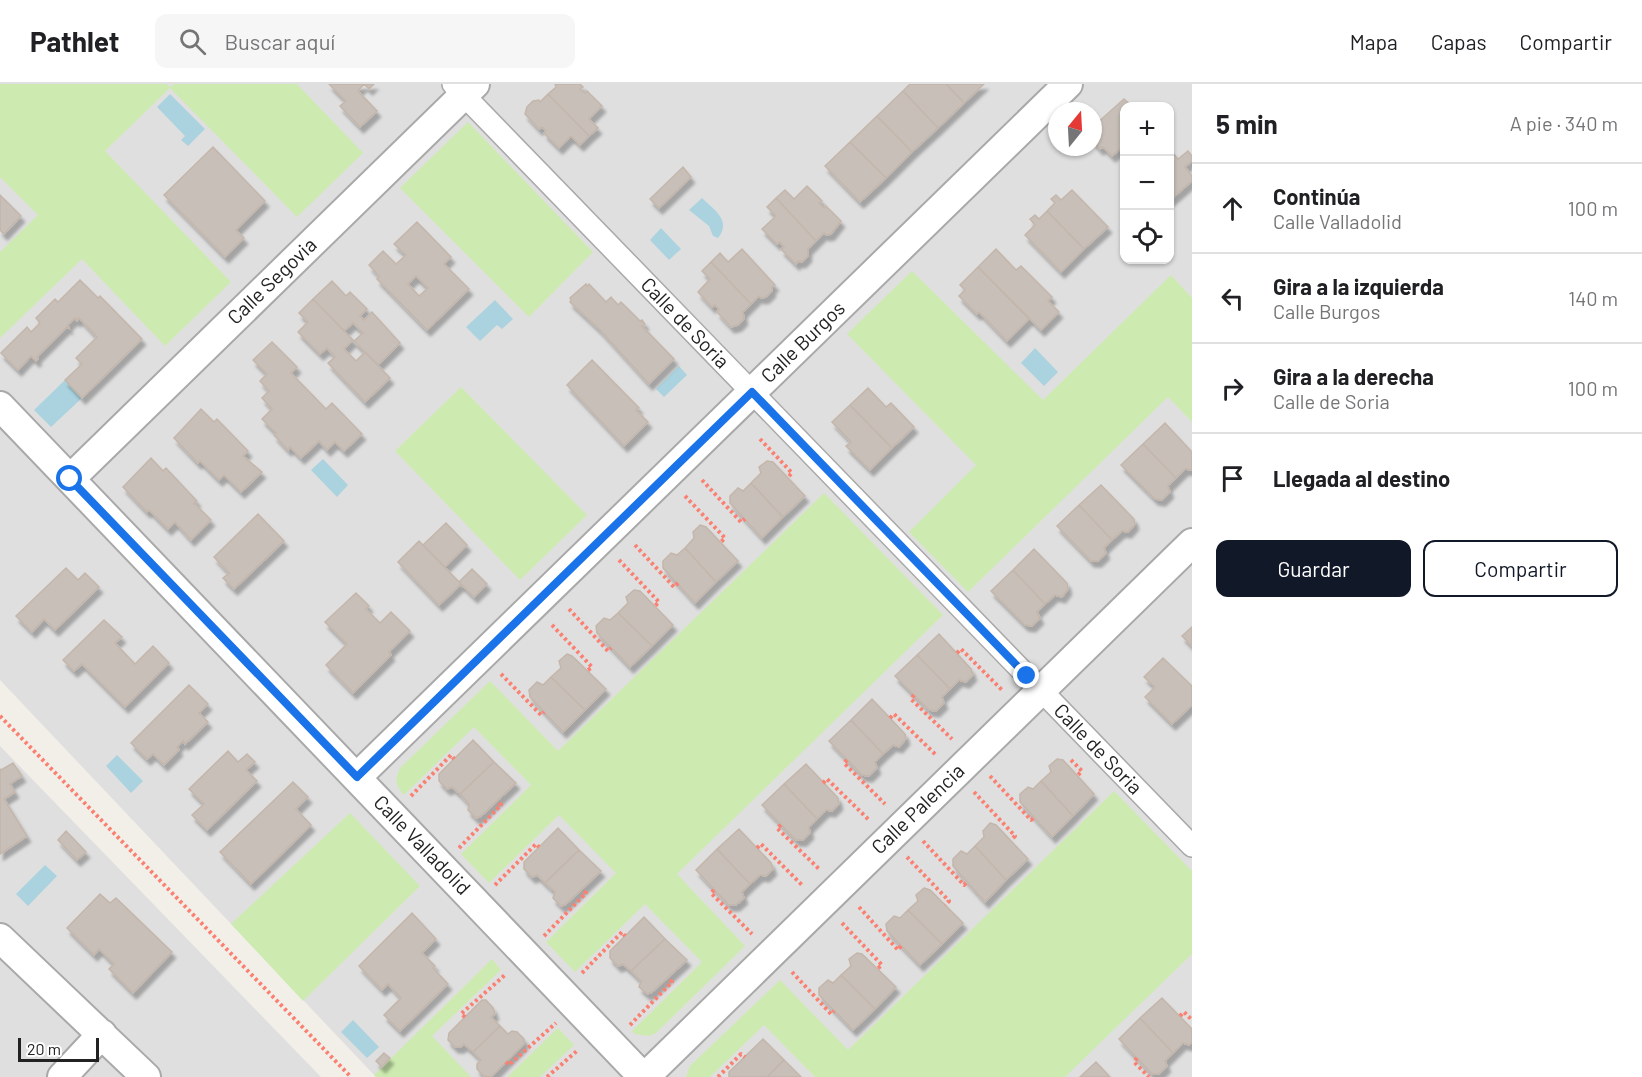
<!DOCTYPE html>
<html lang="es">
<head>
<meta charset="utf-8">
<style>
  :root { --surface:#fff; --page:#f6f6f6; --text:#202124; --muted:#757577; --line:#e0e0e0; --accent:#111827 }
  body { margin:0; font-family:Barlow,sans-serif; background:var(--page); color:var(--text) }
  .controls { position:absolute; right:18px; top:18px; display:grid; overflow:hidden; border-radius:12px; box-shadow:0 2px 4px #0004 }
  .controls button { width:54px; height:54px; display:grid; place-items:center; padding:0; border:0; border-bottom:2px solid var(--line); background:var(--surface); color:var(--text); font:30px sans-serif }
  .compass { position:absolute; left:1048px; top:18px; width:54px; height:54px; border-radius:50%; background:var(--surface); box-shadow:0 2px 4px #0004; rotate:18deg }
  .scale { position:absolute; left:18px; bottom:15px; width:81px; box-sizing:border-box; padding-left:6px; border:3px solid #222; border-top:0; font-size:16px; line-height:21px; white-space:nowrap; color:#222; -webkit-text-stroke:4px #fff; paint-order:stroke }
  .stop { position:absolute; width:18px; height:18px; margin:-14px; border:4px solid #1a73e8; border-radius:50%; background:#fff }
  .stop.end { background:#1a73e8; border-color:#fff; box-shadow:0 2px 6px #0008 }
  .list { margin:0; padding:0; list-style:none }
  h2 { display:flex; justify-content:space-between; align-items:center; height:78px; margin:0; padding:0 24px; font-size:26px }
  h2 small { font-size:20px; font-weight:400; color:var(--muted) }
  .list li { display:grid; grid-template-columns:39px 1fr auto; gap:18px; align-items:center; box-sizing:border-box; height:90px; padding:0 24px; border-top:2px solid var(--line) }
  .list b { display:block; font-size:22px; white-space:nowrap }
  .list p { margin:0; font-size:20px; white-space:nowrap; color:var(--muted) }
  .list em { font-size:20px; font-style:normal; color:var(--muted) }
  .actions { display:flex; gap:12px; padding:18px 24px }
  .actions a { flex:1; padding:14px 0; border:2px solid var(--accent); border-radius:12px; text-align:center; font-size:21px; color:var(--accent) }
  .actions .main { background:var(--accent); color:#fff }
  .icon { flex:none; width:33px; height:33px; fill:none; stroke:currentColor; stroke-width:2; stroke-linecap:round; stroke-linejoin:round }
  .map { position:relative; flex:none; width:1192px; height:993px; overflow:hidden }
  header { display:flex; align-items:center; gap:36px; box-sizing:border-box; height:84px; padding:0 30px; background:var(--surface); border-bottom:2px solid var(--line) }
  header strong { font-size:28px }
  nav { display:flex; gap:33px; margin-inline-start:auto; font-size:21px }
  .search { width:420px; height:54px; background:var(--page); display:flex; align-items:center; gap:15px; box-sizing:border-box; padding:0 21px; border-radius:12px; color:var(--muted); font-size:22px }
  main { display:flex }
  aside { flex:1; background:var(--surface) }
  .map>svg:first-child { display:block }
  .residential { fill:#e0dfdf; fill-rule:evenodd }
  .grass { fill:#cdebb0 }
  .water { fill:#aad3df }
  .building { fill:#c7bfb8; stroke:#c4b6ab; stroke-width:1.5; fill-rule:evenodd; filter:url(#shadow) }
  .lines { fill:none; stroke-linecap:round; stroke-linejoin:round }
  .pedestrian-casing { stroke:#a9a9a9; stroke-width:24 }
  .minor-casing { stroke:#a9a9a9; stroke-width:32 }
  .path { stroke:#fa8072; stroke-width:4; stroke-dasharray:3 3; stroke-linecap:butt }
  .pedestrian { stroke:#fff; stroke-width:21 }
  .minor { stroke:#fff; stroke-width:28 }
  .route { stroke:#1a73e8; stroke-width:8 }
  .labels { text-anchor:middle; stroke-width:5; stroke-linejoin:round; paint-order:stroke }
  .street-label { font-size:20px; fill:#222; stroke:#fff }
</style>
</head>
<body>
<header>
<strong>Pathlet</strong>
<div class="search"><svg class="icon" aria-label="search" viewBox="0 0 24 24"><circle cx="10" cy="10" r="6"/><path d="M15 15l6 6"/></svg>Buscar aquí</div>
<nav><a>Mapa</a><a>Capas</a><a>Compartir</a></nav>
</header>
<main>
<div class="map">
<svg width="1192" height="993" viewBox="0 0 1192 993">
  <defs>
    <filter id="shadow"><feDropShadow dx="3.5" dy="6" stdDeviation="1.5" flood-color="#0004"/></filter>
  </defs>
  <rect width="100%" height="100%" fill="#f2efe9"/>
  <path class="residential" d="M 0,0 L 1192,0 L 1192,993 L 376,993 L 0,596 ZM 1124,22 L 1170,22 L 1170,176 L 1124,176 ZM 1057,27 L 1093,27 L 1093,63 L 1057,63 Z
    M 0,662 L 321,993 L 0,993 Z"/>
  <path class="grass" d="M 0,0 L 167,0 L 170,3 L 174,0 L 297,0 L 363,69 L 297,133 L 170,4 L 105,67 L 231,198 L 165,262 L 82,175 L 0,254 L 0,168 L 38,131 L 0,93 Z
    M 468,38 L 593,168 L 529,233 L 400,104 Z
    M 912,187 L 1043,316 L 1171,191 L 1192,214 L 1192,338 L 1168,313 L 968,508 L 909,448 L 976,381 L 847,250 Z
    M 461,303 L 587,431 L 520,496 L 395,367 Z
    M 824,409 L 943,531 L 677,790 L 745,862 L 656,949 L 649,952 L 635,950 L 632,947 L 702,878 L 645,820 L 575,888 L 546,858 L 616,789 L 559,731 L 489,799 L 461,770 L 531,701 L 474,643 L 404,711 C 395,702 395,695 400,684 L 490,597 L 558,667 Z
    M 1114,707 L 1192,787 L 1192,870 L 1065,993 L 815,993 L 764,941 L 710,993 L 686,993 L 690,982 L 780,896 L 848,966 Z
    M 350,729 L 420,802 L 303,917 L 231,840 Z
    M 492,875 L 501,886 L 432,952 L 471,993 L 376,993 L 374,991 Z
    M 558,944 L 574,961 L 540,993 L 507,993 Z"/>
  <path class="water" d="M 170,10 L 205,45 L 188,62 L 181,56 L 185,52 L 157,23 Z
    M 702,114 C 714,126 732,136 718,154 L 713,152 L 709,142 L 689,126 Z
    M 661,144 L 681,165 L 669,176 L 650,156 Z
    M 495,216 L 513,235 L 502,245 L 497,241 L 480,257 L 466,243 Z
    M 1035,264 L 1058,288 L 1044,302 L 1021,279 Z
    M 679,282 L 687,291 L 664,313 L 656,305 Z
    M 65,296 L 82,314 L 51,343 L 34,326 Z
    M 323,375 L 348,401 L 337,413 L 311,386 Z
    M 117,671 L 143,697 L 131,709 L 106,682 Z
    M 45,781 L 57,792 L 28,822 L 16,810 Z
    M 353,936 L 379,963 L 367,974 L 341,948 Z"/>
  <path class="building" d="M 329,0 L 374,0 L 369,5 L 364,0 L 358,7 L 377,27 L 360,43 L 340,22 L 346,17 Z
    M 580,0 L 583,3 L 580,5 L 585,9 L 587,7 L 602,22 L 589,35 L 598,44 L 589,52 L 548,10 L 556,3 L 555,0 Z
    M 910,0 L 946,0 L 964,19 L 938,44 L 903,7 Z
    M 946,0 L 984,0 L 964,19 Z
    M 903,7 L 938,44 L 912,68 L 877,32 Z
    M 548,10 L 589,52 L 580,61 L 571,52 L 559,64 L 544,49 L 546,47 L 542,43 L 539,45 L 525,30 L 527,23 L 533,17 L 539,16 L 540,18 Z
    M 1124,15 L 1132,22 L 1124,22 L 1124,67 L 1121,64 L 1112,72 L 1103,63 L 1100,65 L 1093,58 L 1093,37 L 1096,40 Z
    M 877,32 L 912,68 L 886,94 L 850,58 Z
    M 850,58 L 886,94 L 860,118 L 825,82 Z
    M 213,63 L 265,117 L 236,146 L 244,154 L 225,173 L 164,111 Z
    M 1170,66 L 1178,75 L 1188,67 L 1192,72 L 1192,77 L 1185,83 L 1192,92 L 1192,97 L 1170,116 Z
    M 683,83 L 691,93 L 659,124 L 650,115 Z
    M 807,102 L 822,117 L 819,119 L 824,124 L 826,122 L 841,137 L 831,150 L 826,151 L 824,149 L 816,157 L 776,114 L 785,106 L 794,115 Z
    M 1072,106 L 1108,143 L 1084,165 L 1047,127 L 1055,119 L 1051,115 L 1056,111 L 1061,116 Z
    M 0,111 L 21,132 L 4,150 L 0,146 Z
    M 776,114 L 816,157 L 808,165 L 808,172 L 802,178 L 798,177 L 796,180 L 781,165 L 784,163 L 780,158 L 777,160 L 762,145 L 776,132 L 767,123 Z
    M 1047,127 L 1084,165 L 1061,188 L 1025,151 L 1035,141 L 1030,135 L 1035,131 L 1039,135 Z
    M 417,138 L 451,173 L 444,180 L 469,205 L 427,246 L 377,195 L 379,192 L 369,181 L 383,167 L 396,180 L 406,171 L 394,160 ZM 416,192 L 428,204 L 419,212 L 408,200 Z
    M 742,165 L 775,201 L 772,203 L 772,207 L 766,213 L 761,214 L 759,212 L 751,220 L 711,178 L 720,169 L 728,178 Z
    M 996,165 L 1016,186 L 1021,182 L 1052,213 L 1048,217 L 1059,228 L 1041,246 L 978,183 Z
    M 711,178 L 751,220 L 743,228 L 744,235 L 738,241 L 731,243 L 717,228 L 719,225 L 715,221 L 712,223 L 698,208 L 710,195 L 702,187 Z
    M 978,183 L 1029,235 L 1007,257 L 979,228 L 977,230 L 959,212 L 965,206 L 960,201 Z
    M 80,196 L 98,214 L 100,212 L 142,255 L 82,314 L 65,296 L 82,280 L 76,274 L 97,253 L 79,234 L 77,237 L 75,234 L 68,241 L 69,244 L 67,243 L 37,273 L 38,275 L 36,277 L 31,272 L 18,286 L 1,269 L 27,243 L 31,248 L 40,239 L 36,234 L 55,215 L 58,218 Z
    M 332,197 L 346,212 L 350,208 L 367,225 L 360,232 L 364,236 L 372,228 L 400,259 L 378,281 L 354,257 L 363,249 L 353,239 L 344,247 L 313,215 Z
    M 586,200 L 587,202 L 589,200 L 606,218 L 611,213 L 618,221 L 621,218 L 640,237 L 642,236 L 645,240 L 642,242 L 674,275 L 649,300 L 600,246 L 570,218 L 571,216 L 570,214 Z
    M 313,215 L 353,256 L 344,265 L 356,277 L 365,268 L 390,294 L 365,318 L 328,279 L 335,273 L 327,264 L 320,270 L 298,248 L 308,238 L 299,229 Z
    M 272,258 L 297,283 L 291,289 L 326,325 L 332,319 L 362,350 L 344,367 L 335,358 L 327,366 L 319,357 L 301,374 L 290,363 L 288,366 L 274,351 L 276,349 L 262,335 L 272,325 L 262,314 L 269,307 L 260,297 L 267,290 L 253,276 Z
    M 592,276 L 639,324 L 636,326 L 648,338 L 624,362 L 567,301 Z
    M 868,304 L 886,323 L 891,319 L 914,343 L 892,364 L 850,321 Z
    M 850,321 L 892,364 L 870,386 L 846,362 L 851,358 L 832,338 Z
    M 201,325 L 214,338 L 217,335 L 248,367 L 243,372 L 262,388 L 241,408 L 224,391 L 219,396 L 200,377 L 198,379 L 174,354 Z
    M 1165,339 L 1192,368 L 1192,386 L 1185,385 L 1176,394 L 1143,360 Z
    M 1143,360 L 1176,394 L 1168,402 L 1170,408 L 1162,416 L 1155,415 L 1121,381 Z
    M 151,374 L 163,387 L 166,384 L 197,417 L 194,419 L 211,436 L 191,456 L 175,438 L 168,445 L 149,426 L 147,428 L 123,403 Z
    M 767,377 L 773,378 L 805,412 L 783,433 L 751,399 L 761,389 L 759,383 Z
    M 751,399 L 783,433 L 762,454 L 730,419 L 730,412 L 738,404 L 743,407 Z
    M 1101,401 L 1134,435 L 1135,440 L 1128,448 L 1122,447 L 1112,456 L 1079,421 Z
    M 1079,421 L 1112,456 L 1104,464 L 1106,469 L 1098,477 L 1091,477 L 1057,442 Z
    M 258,430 L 284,457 L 234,505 L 223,494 L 229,489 L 214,473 Z
    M 446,439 L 467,461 L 445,483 L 423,461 Z
    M 700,441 L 706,443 L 738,477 L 716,498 L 685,464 L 694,454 L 693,448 Z
    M 419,457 L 461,500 L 439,521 L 398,478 Z
    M 685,464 L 716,498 L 695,519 L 663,484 L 663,477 L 671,469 L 677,471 Z
    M 1034,465 L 1067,499 L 1068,505 L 1062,513 L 1055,511 L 1045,520 L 1013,486 Z
    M 66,484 L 78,496 L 85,489 L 99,503 L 55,546 L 44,535 L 32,548 L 16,532 Z
    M 472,485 L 487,500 L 474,513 L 459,498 Z
    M 1013,486 L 1045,520 L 1037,528 L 1040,534 L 1032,542 L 1025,541 L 991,507 Z
    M 634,506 L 640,507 L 673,541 L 652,562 L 618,529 L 628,519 L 626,513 Z
    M 356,509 L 369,522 L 366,525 L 380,539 L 391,528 L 410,547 L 389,568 L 391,571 L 353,609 L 326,581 L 347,560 L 325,538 Z
    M 618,529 L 652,562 L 630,583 L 597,549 L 596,542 L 604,534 L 610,536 Z
    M 104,536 L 122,553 L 115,559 L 135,580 L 153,562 L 169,579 L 125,623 L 82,580 L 74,587 L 63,576 Z
    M 1192,543 L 1192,562 L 1182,552 Z
    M 939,550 L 971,585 L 973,591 L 966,598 L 959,596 L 950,605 L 917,571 Z
    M 567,570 L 572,572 L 606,605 L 585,626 L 551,593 L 561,584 L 559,577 Z
    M 917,571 L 950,605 L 942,613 L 944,619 L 936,627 L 929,626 L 895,592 Z
    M 1163,574 L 1192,602 L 1192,621 L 1172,640 L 1145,613 L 1155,603 L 1144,593 Z
    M 551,593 L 585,626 L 563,648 L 530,613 L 529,606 L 537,598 L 543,601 Z
    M 189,601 L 208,620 L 199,629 L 208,638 L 185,660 L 183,657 L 177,663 L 179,666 L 164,681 L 153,670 L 147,675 L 131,659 Z
    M 872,615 L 905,650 L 906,655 L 899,663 L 893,661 L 883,670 L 851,636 Z
    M 851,636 L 883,670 L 875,678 L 877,684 L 869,692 L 862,691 L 829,657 Z
    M 473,656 L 494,678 L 460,710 L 452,703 L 447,705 L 439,697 L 439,690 Z
    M 228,667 L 238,678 L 247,670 L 255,678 L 246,686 L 257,697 L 207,746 L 192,731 L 204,720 L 189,705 Z
    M 1057,675 L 1063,676 L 1094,710 L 1073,732 L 1041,697 L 1051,688 L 1049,682 Z
    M 494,678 L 516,699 L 481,732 L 476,734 L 468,726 L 469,720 L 460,710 Z
    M 13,679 L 22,692 L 10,700 L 15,708 L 4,715 L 27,752 L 0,770 L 0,685 L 1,686 Z
    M 806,680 L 838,714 L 839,720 L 832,727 L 826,726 L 817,735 L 784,700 Z
    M 1041,697 L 1073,732 L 1052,753 L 1020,718 L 1020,710 L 1028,703 L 1033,705 Z
    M 293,698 L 308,713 L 296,725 L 311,741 L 251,800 L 220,768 Z
    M 784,700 L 817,735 L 809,743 L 810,749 L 803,756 L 796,756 L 762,721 Z
    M 990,739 L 996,741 L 1028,775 L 1006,796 L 975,762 L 984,753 L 983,747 Z
    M 558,744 L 579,766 L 545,799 L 537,791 L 532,793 L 524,785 L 524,778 Z
    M 739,745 L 771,779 L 773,785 L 766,792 L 760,791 L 750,800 L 717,765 Z
    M 66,747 L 86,768 L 77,776 L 58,756 Z
    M 975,762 L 1006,796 L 985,818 L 953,782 L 953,775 L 961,767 L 967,770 Z
    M 717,765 L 750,800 L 742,808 L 744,814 L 736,821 L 729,821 L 696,786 Z
    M 579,766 L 601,787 L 566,820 L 561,822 L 553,814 L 555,808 L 545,799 Z
    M 924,804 L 930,806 L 963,839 L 942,860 L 908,826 L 918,817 L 916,811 Z
    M 100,810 L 110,819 L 116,814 L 172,868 L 133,909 L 109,885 L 114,880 L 99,865 L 94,871 L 67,844 Z
    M 908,826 L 942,860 L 920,881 L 887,847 L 886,840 L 894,832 L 900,834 Z
    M 412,829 L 436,855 L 422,869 L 435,882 L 433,884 L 448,900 L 400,947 L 384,931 L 401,914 L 388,900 L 382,906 L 359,882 Z
    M 644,833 L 665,855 L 631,887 L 623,880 L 618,882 L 610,874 L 610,867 Z
    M 665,855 L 687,876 L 652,908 L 647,910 L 639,903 L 641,897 L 631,887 Z
    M 857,869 L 862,870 L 896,903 L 875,925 L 841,891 L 851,882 L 849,875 Z
    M 841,891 L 875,925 L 853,946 L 819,911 L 819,904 L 828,896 L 833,899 Z
    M 1162,914 L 1192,945 L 1192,958 L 1189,961 L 1183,959 L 1173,969 L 1140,934 Z
    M 482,916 L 486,916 L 493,924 L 495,930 L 491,933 L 500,942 L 473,968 L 464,960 L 461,963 L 455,963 L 448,956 L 449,949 Z
    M 1140,934 L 1173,969 L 1165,977 L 1167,982 L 1159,990 L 1152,990 L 1119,955 Z
    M 500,942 L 508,950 L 512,947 L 517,948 L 524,955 L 524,960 L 491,993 L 484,992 L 477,985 L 477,980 L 481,976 L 473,968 Z
    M 763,955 L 784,976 L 767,993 L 729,993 L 729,988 Z
    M 384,969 L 390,974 L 382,983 L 376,977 Z
    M 784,976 L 801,993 L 767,993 Z
    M 1096,978 L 1110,993 L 1080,993 Z"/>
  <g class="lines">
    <g class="pedestrian-casing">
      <path id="pedestrian" d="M 453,0 L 1192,762"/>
    </g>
    <g class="minor-casing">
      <path id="minor" d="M 0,322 L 643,993
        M 70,395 L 475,0
        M 357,693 L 1068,0
        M 0,854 L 146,993
        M 62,993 L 102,950
        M 645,993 L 1192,459"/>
    </g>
    <path class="path" d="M 760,355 L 792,389 L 788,393
      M 702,396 L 741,438 L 745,435
      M 685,412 L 725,454 L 721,458
      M 635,461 L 674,503 L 678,499
      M 619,476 L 659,518 L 655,522
      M 569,525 L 608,567 L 611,564
      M 552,541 L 592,583 L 587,587
      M 957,569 L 961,565 L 1002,606
      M 501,590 L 541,631 L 544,628
      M 914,611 L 911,615 L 952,655
      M 0,632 L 351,993
      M 890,634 L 894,630 L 936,671
      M 847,676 L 844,679 L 885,720
      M 1071,676 L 1082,687 L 1078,691
      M 990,692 L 1031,736 L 1035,733
      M 823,699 L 827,695 L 869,736
      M 974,708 L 1015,752 L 1011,756
      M 411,712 L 451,671 L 454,675
      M 781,741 L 777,744 L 820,786
      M 923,757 L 964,801 L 968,797
      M 459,764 L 501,721 L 497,717
      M 757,764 L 761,760 L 802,801
      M 907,773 L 949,817 L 945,821
      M 495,801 L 536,760 L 539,763
      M 714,806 L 711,809 L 752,850
      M 859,823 L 898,866 L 901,862
      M 842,839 L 882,881 L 877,885
      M 544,852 L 586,809 L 582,806
      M 792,888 L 831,930 L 834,927
      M 582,889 L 622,848 L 625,852
      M 1180,932 L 1184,928 L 1192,936
      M 465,933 L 461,930 L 506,890
      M 630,941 L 672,898 L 668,894
      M 1137,974 L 1134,978 L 1149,993
      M 506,978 L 509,981 L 556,939
      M 547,993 L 578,966
      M 718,993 L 741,970 L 745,973"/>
    <use href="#pedestrian" class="pedestrian"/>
    <use href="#minor" class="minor"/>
  </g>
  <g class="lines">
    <path class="route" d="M 70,395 L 357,693 L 752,308 L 1027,592"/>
  </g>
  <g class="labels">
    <g class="street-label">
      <text transform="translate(272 197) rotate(-44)" y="7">Calle Segovia</text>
      <text transform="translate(685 239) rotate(46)" y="7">Calle de Soria</text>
      <text transform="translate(803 258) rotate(-44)" y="7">Calle Burgos</text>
      <text transform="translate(1098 665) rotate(46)" y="7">Calle de Soria</text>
      <text transform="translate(918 725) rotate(-44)" y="7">Calle Palencia</text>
      <text transform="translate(422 761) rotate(46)" y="7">Calle Valladolid</text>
    </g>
  </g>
</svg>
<div class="controls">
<button>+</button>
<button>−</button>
<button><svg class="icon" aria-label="locate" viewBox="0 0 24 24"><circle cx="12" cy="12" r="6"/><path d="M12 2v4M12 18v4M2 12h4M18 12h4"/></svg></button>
</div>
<svg class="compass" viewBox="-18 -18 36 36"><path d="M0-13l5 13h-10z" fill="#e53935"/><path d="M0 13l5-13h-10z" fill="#757577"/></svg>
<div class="scale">20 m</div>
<div class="stop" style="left:70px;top:395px"></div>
<div class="stop end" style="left:1027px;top:592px"></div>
</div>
<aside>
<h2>5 min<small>A pie · 340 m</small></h2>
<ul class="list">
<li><svg class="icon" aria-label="ahead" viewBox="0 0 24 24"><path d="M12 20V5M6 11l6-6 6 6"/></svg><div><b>Continúa</b><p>Calle Valladolid</p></div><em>100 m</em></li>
<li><svg class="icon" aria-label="left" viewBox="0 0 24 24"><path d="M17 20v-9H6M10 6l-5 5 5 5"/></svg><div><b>Gira a la izquierda</b><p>Calle Burgos</p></div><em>140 m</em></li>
<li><svg class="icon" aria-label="right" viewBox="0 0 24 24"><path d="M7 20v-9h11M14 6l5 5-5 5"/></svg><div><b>Gira a la derecha</b><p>Calle de Soria</p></div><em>100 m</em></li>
<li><svg class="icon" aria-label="arrive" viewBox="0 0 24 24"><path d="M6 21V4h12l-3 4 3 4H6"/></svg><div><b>Llegada al destino</b></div></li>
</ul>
<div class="actions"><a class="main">Guardar</a><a>Compartir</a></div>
</aside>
</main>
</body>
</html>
